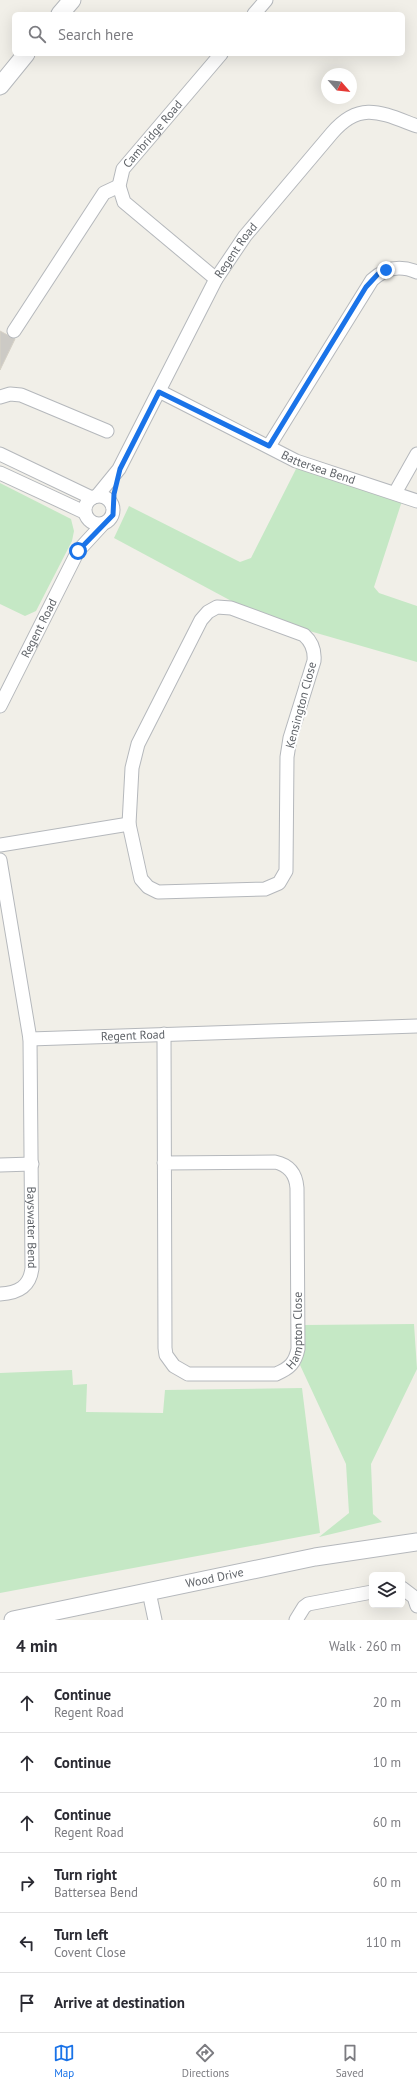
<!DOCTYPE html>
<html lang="en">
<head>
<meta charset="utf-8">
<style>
  :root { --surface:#fff; --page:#f2f2f3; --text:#2b2b33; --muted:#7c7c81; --line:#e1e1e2; --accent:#1a73e8 }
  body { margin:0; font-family:"PT Sans",sans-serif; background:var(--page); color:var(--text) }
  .controls { position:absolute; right:12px; bottom:12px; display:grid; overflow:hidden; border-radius:6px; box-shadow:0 4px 16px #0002 }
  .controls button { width:36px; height:36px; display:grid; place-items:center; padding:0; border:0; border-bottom:1px solid var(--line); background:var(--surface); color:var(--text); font:20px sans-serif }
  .compass { position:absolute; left:321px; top:68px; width:36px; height:36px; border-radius:50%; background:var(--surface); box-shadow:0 4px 16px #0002; rotate:118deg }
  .stop { position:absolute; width:12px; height:12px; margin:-9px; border:3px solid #1a73e8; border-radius:50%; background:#fff }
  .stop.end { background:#1a73e8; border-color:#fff; box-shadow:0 1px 4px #0008 }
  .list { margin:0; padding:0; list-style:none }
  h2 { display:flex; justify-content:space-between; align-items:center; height:52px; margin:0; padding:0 16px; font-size:17px }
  h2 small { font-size:13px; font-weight:400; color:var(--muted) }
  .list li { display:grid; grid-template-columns:26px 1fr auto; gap:12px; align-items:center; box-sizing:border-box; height:60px; padding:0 16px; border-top:1px solid var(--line) }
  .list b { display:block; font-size:15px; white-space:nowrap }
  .list p { margin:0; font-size:13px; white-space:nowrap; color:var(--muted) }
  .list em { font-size:13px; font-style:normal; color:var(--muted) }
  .icon { flex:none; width:22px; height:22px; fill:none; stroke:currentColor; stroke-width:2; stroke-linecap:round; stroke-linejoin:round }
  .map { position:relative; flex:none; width:417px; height:1620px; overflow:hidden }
  .search { position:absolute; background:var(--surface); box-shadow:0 4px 16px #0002; left:12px; right:12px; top:12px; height:44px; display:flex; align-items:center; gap:10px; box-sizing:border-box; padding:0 14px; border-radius:6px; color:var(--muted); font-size:15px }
  .sheet { height:412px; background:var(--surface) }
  nav { display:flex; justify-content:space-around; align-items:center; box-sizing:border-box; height:56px; border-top:1px solid var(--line); background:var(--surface); font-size:11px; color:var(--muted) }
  nav a { display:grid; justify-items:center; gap:2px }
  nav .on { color:var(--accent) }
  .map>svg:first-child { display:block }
  .green { fill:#c5e8c5 }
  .building { fill:#cccac5; stroke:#d6d1c6 }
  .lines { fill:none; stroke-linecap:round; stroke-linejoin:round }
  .minor-casing { stroke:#b5b8bc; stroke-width:15 }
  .tertiary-casing { stroke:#b5b8bc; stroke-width:19 }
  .minor { stroke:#fff; stroke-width:13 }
  .tertiary { stroke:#fff; stroke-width:17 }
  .route { stroke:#1a73e8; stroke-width:5 }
  .labels { text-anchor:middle; stroke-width:4; stroke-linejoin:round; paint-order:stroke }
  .street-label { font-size:12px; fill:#5f6368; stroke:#fff }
</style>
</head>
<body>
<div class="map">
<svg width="417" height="1620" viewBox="0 0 417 1620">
  <rect width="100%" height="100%" fill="#f1efe8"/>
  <path class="green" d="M 297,467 L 402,501 L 374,587 L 379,593 L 417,606 L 417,662 L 306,630 L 237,604 L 114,538 L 129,506 L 240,562 L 251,558 Z
    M 0,483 L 71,519 L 74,531 L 72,541 L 36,611 L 25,616 L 0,604 Z
    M 414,1324 L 417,1369 L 371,1464 L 373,1514 L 382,1522 L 319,1537 L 349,1513 L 346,1464 L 300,1365 L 304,1352 L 304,1325 Z
    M 72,1370 L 73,1385 L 87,1384 L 86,1412 L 163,1413 L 165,1390 L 302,1388 L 320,1533 L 0,1593 L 0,1373 Z"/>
  <path class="building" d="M 0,331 L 15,339 L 0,370 Z"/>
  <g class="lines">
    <g class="minor-casing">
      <g id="minor">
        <path d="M 254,14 L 266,0"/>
        <path id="s1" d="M 216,279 L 124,202 L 119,186 L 123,169 L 221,54"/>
        <path d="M 14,331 L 104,193 L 119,186"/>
        <path id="s2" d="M 159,391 L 296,461 L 417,501"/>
        <path d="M 0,397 L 10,394 L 21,395 L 107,431"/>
        <path d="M 269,446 L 372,280 C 386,267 400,265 417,272"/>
        <path d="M 0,454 L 92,498"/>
        <path d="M 0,473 L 84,512"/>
        <path d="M 395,493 L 417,454"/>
        <circle cx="99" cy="510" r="14"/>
        <path id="s3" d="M 97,496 L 119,469 L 216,279 L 245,236 L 332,133 C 360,100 382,113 417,126"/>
        <path d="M 217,607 L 231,608 L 304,635 C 312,642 315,650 314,661 L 290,738 L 287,757 L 286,871 L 279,883 L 265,889 L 158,892 L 148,887 L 141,879 L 129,824 L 132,768 L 138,744 L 201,620 L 208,612 Z"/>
        <path id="s4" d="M 0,706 L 78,551 L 102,525"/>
        <path d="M 0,845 L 129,824"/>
        <path id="s5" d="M 0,860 L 30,1039 L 32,1268 C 30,1287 18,1293 0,1294"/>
        <path id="s6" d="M 164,1034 L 165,1348 L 166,1355 L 174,1366 L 188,1374 L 276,1374 C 290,1368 295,1363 298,1349 L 297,1188 C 296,1174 289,1165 275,1162 L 164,1163"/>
        <path id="s7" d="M 30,1039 L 417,1026"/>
        <path d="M 0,1165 L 32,1164"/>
        <path d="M 402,1588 L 414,1597 L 417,1606"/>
        <path d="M 149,1592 L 155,1620"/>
        <path d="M 296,1620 L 304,1607 L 308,1604 L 372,1592"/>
      </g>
    </g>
    <g class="tertiary-casing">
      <g id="tertiary">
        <path d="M 60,14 L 72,0"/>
        <path d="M 0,86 L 26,54"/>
        <path id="s8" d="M 13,1620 L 315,1557 L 417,1542"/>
      </g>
    </g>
    <use href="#minor" class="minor"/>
    <use href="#tertiary" class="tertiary"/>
  </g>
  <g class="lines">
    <path class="route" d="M 78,551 L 113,515 L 114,494 L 120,469 L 159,392 L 269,446 L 366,287 L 378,274 L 386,270"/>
  </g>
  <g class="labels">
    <g class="street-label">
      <text dy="4" stroke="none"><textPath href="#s1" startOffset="200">Cambridge Road</textPath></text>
      <text dy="4" stroke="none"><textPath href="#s3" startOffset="283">Regent Road</textPath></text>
      <text dy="4" stroke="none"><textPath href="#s2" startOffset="177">Battersea Bend</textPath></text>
      <text dy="4" stroke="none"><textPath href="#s4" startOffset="87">Regent Road</textPath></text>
      <text transform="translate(301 705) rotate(-75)" y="4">Kensington Close</text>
      <text dy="4" stroke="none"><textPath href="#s7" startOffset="103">Regent Road</textPath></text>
      <text dy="4" stroke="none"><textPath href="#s5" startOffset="370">Bayswater Bend</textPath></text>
      <text dy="4" stroke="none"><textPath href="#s6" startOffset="492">Hampton Close</textPath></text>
      <text dy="4" stroke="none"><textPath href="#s8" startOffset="206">Wood Drive</textPath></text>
    </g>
  </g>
</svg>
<div class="controls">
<button><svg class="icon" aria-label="layers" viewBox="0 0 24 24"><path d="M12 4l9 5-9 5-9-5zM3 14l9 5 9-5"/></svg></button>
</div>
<svg class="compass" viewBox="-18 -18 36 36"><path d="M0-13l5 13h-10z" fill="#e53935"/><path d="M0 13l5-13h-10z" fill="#7c7c81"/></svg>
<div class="stop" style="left:78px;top:551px"></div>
<div class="stop end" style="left:386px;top:270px"></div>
<div class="search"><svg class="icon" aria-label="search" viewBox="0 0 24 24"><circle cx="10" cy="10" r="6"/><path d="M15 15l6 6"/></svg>Search here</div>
</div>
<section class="sheet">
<h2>4 min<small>Walk · 260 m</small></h2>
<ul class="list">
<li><svg class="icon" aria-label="ahead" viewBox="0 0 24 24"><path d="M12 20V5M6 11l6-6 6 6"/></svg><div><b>Continue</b><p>Regent Road</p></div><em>20 m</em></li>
<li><svg class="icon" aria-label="ahead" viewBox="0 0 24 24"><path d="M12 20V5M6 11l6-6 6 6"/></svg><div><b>Continue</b></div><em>10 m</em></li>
<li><svg class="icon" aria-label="ahead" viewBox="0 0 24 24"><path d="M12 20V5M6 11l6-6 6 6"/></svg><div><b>Continue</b><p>Regent Road</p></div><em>60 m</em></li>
<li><svg class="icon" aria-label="right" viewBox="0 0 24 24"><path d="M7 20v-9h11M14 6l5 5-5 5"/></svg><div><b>Turn right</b><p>Battersea Bend</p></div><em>60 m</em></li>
<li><svg class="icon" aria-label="left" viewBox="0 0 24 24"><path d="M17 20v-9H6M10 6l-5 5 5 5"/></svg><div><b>Turn left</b><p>Covent Close</p></div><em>110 m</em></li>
<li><svg class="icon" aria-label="arrive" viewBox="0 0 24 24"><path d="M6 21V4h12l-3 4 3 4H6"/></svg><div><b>Arrive at destination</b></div></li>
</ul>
</section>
<nav>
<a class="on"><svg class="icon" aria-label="map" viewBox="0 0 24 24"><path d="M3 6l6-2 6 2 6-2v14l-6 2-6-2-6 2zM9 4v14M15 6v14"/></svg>Map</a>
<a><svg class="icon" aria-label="directions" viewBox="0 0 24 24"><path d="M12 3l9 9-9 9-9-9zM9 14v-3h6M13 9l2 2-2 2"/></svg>Directions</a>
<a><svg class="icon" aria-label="saved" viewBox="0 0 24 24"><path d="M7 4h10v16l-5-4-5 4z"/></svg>Saved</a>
</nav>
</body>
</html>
